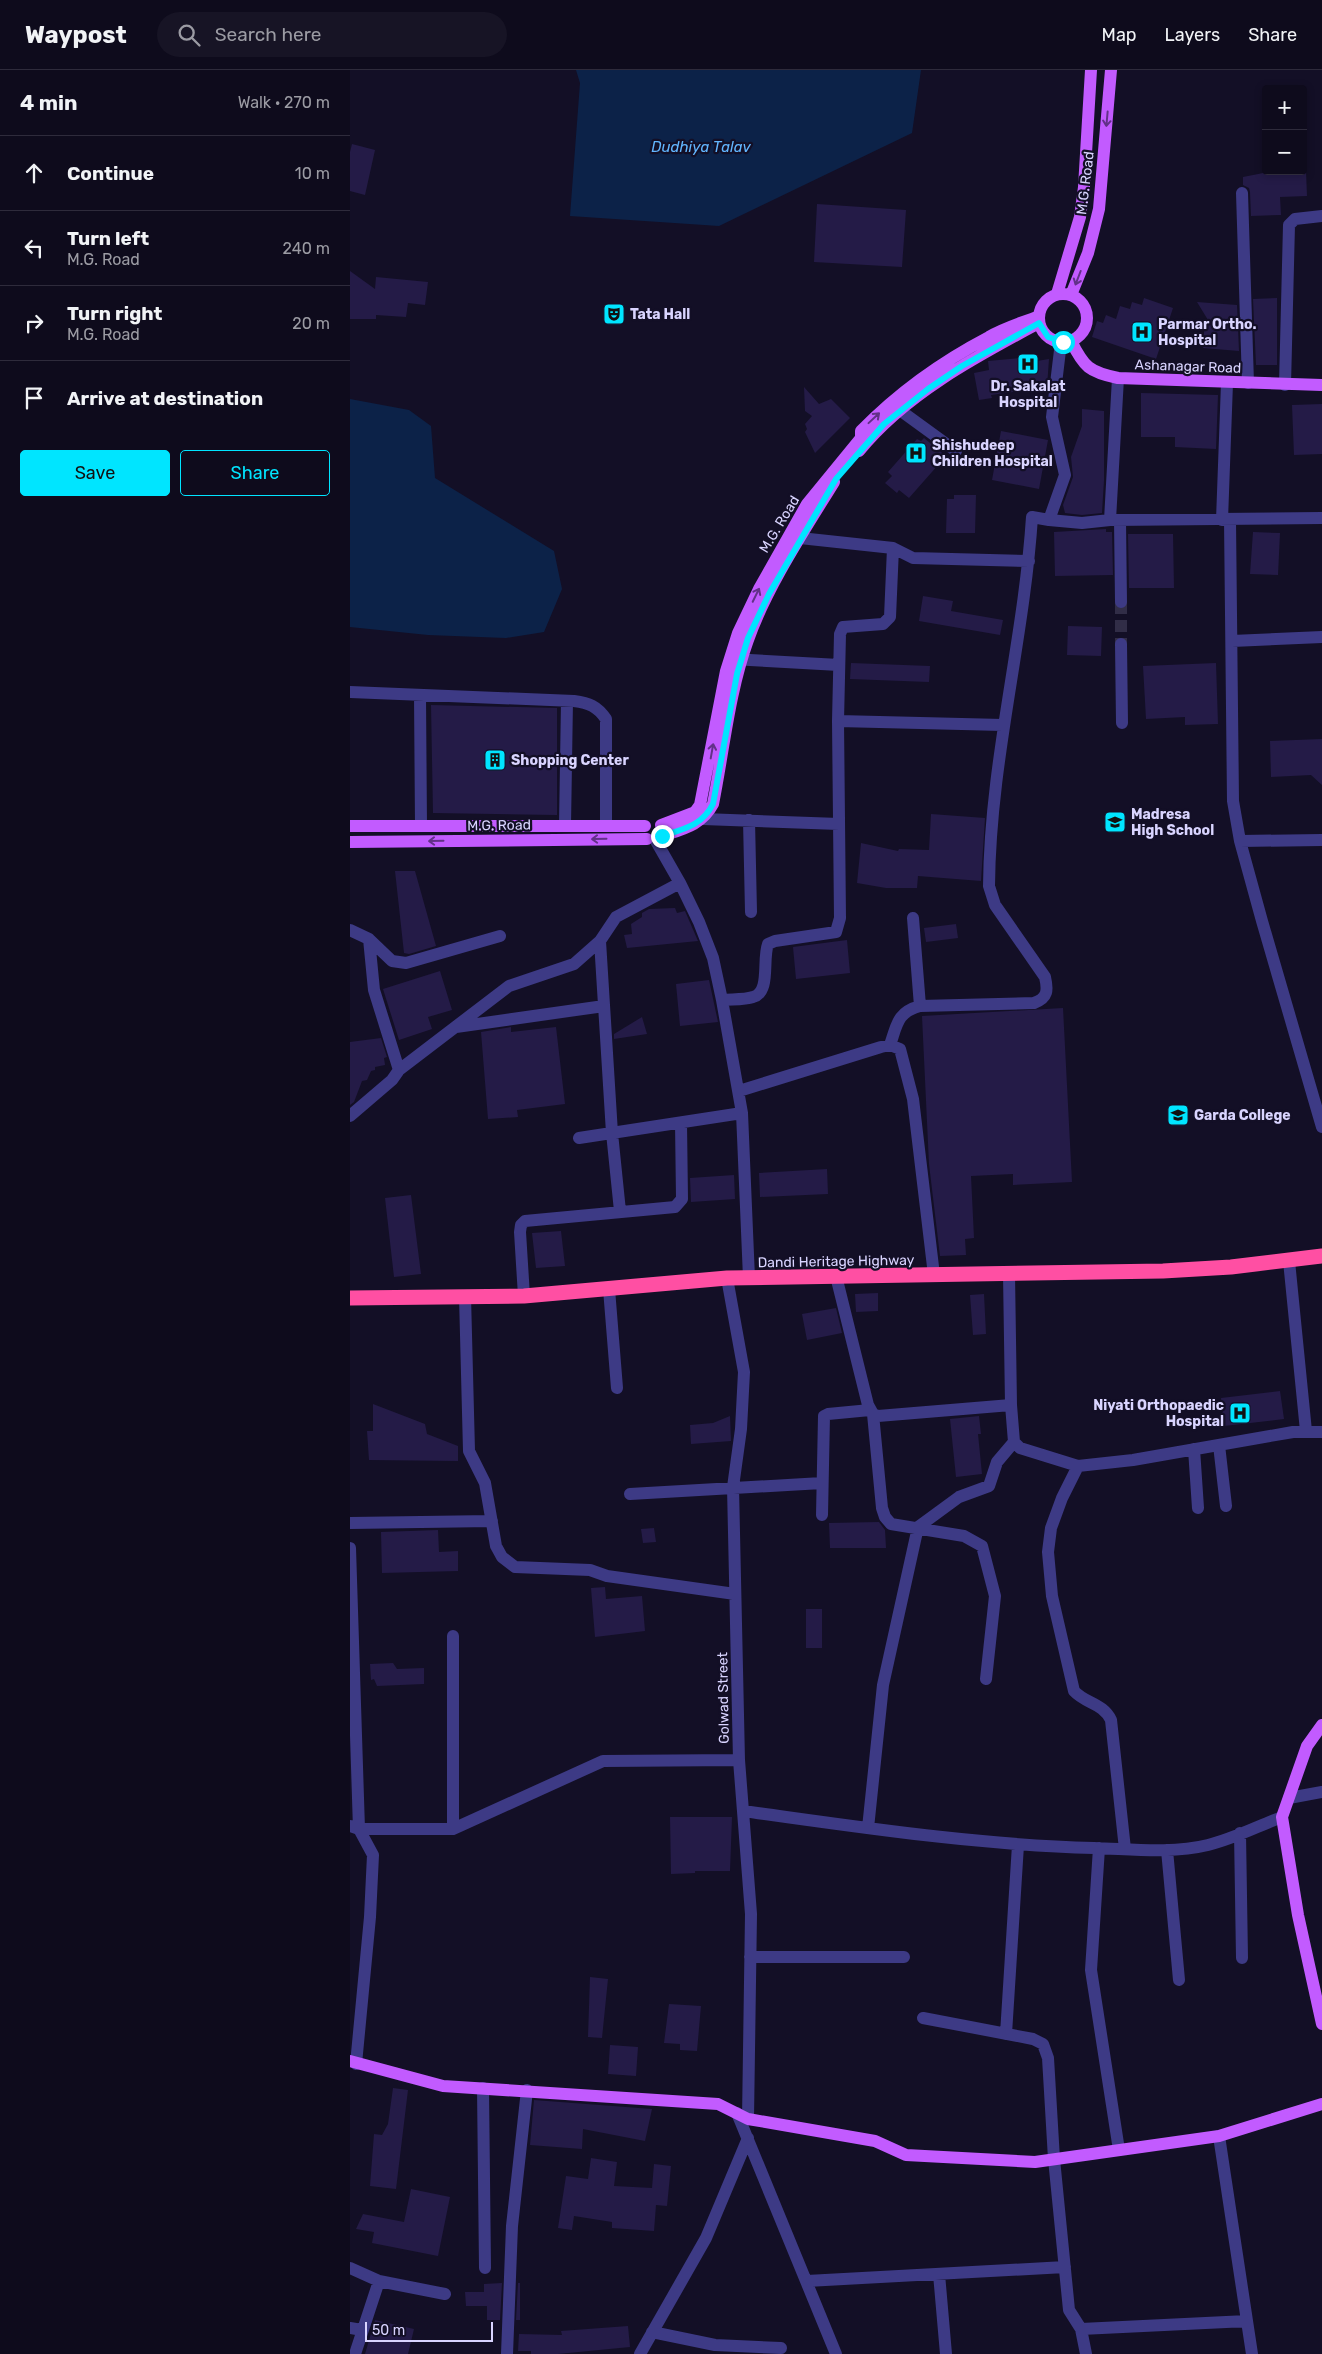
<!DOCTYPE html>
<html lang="en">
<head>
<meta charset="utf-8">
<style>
  :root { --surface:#0e0b1c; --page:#171425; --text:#f1f3f6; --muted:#9b9ba3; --line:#2e2b3b; --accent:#00e5ff }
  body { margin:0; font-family:Rubik,sans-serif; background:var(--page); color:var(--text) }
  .controls { position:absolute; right:15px; top:15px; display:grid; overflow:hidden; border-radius:5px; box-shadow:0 2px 8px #0003 }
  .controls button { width:45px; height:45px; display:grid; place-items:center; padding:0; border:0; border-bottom:1px solid var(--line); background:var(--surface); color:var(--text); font:25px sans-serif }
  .scale { position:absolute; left:15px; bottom:12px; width:128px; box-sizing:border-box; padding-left:5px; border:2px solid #d9d4ff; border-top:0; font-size:14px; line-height:18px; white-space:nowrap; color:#d9d4ff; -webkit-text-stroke:4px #130f26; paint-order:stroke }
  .stop { position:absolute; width:15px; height:15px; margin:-11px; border:4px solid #00e5ff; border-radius:50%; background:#fff }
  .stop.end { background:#00e5ff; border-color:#fff; box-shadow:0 1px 5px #0008 }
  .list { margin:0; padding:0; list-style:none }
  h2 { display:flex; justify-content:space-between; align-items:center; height:65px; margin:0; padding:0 20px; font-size:21px }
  h2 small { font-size:16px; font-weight:400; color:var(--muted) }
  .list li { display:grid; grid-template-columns:32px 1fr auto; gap:15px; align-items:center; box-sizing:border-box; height:75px; padding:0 20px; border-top:1px solid var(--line) }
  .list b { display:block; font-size:19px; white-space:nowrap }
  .list p { margin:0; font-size:16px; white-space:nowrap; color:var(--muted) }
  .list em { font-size:16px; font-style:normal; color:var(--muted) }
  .actions { display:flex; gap:10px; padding:15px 20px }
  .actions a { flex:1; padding:11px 0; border:1px solid var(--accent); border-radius:5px; text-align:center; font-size:18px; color:var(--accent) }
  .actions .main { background:var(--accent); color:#111 }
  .icon { flex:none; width:28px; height:28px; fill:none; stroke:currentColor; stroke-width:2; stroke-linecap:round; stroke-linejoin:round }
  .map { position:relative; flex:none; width:972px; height:2284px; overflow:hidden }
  header { display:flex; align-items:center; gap:30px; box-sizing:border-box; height:70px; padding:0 25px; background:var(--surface); border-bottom:1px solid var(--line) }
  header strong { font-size:24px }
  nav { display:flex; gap:28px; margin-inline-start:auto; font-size:18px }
  .search { width:350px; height:45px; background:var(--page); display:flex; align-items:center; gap:12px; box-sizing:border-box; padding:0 18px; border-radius:28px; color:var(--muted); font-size:19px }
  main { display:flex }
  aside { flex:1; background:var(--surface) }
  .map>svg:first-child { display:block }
  .water { fill:#0c2248 }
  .building { fill:#241b47 }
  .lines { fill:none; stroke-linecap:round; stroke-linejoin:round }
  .minor-tunnel { stroke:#312d47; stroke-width:12; stroke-dasharray:12 6; stroke-linecap:butt }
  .minor { stroke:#3d3a85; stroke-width:12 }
  .major { stroke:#c25bff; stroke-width:12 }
  .highway { stroke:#ff4fa3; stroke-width:15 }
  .oneway { stroke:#623188 }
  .route { stroke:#00e5ff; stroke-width:6 }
  .labels { text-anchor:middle; stroke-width:4.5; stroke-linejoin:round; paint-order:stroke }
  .street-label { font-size:14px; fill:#d9d4ff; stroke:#130f26 }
  .poi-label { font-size:14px; font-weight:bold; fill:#d9d4ff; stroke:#130f26; text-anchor:start }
  .water-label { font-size:15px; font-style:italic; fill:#62b6ff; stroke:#130f26 }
</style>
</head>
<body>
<header>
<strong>Waypost</strong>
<div class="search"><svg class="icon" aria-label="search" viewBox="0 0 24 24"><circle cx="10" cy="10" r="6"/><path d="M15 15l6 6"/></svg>Search here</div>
<nav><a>Map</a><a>Layers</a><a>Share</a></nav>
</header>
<main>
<aside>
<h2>4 min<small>Walk · 270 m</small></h2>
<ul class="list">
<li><svg class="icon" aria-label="ahead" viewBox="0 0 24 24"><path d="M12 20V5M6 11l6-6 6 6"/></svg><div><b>Continue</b></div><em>10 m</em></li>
<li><svg class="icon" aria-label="left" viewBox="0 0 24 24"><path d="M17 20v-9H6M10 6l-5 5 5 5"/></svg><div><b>Turn left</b><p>M.G. Road</p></div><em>240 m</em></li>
<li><svg class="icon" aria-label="right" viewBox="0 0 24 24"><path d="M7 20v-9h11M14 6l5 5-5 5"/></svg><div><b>Turn right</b><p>M.G. Road</p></div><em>20 m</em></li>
<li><svg class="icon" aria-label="arrive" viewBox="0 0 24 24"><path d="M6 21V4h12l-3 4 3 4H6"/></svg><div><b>Arrive at destination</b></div></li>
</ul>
<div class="actions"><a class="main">Save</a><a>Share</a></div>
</aside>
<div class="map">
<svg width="972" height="2284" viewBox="0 0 972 2284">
  <rect width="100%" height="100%" fill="#130f26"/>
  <path class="water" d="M 226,0 L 571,0 L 562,63 L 369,156 L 220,146 L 230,13 Z
    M 0,329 L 59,340 L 81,356 L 85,408 L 204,481 L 212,519 L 194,562 L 156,568 L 78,565 L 0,557 Z"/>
  <path class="building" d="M 2,74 L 25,80 L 15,125 L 0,121 L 0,82 Z
    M 923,101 L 956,101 L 957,126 L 930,127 L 931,145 L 901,146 L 900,122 L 899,118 L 893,115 L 893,107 Z
    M 467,134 L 556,140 L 552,197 L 464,192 Z
    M 0,201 L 25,219 L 26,207 L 78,212 L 75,235 L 58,233 L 56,247 L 26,245 L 26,249 L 0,249 Z
    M 794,228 L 823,238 L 806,289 L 742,267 L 747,251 L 753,253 L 756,245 L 766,249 L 770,236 L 780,239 L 782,232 L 792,235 Z
    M 927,228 L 927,295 L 906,295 L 903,229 Z
    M 847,232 L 887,235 L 889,281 L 853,278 L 855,249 L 858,250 Z
    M 680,287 L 681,292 L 699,289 L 697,317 L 641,325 L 642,328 L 629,330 L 624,303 L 639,300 L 638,291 Z
    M 454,317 L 469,334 L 481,329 L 500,348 L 465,383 L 455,362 L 457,359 L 455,354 L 462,346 L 455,341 Z
    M 791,323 L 868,325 L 866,379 L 825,377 L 825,367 L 791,367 Z
    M 972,334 L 972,384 L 944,385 L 942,335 Z
    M 732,339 L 754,341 L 754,410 L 752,443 L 732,445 L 715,443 L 713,435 L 723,407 L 721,387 L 732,356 Z
    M 651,361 L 698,370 L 689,419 L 642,410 Z
    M 574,368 L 596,386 L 559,428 L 549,420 L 547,423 L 535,413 L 542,406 L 538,402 L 567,369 L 571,371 Z
    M 604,425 L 626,425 L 625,463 L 596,463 L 597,429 L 604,429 Z
    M 756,459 L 756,462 L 762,462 L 763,505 L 705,506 L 704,462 Z
    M 903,462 L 930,463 L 928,505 L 900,504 Z
    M 778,464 L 823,464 L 824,518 L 779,518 Z
    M 573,526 L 603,531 L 601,541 L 653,550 L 650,565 L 569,551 Z
    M 718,556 L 752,557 L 751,586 L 717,585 Z
    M 501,593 L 580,596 L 579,612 L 500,609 Z
    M 866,593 L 868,654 L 835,655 L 835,647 L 796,649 L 793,596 Z
    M 81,635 L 207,638 L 207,745 L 83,743 Z
    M 972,669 L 972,715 L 961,705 L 921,707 L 920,671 Z
    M 581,744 L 635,748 L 631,811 L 568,806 L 567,818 L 536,818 L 507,813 L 511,773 L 548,781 L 549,779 L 579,780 Z
    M 45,801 L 65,801 L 86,876 L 59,884 L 54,883 Z
    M 325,838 L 327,843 L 335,841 L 348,871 L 277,878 L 274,865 L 282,864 L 281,854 L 292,847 L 292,843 L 299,839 Z
    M 606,854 L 608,868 L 576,872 L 574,858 Z
    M 497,870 L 500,903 L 446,909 L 443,877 Z
    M 90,901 L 102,940 L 78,947 L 82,959 L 49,970 L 33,919 Z
    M 359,910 L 368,952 L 330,956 L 326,914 Z
    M 713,938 L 722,1112 L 663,1115 L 663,1104 L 621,1106 L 624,1168 L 615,1169 L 616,1185 L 590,1186 L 579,1094 L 572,946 Z
    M 292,947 L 297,964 L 264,969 L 264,964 Z
    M 161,957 L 161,962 L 206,957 L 215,1034 L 167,1040 L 168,1047 L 138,1049 L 131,962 Z
    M 31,968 L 37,987 L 34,988 L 35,995 L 25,997 L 25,1000 L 21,1001 L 17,1010 L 12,1011 L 4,1032 L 0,1035 L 0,972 Z
    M 477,1099 L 478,1124 L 410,1127 L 409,1103 Z
    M 384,1105 L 385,1129 L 341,1132 L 340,1108 Z
    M 61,1125 L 71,1204 L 44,1207 L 35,1128 Z
    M 211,1161 L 215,1196 L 186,1198 L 182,1163 Z
    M 528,1223 L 528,1241 L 506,1242 L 505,1224 Z
    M 634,1224 L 636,1264 L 623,1265 L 620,1225 Z
    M 486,1238 L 492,1263 L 457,1270 L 452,1244 Z
    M 930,1321 L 934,1349 L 874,1356 L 871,1328 Z
    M 23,1334 L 75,1354 L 77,1364 L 108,1376 L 108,1391 L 19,1390 L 17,1361 L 23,1361 Z
    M 380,1346 L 381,1371 L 341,1374 L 340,1355 L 363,1353 Z
    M 629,1346 L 631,1364 L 628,1364 L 632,1404 L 606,1407 L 600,1349 Z
    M 529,1452 L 535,1460 L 536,1478 L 480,1478 L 479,1453 Z
    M 304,1458 L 306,1472 L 293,1473 L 291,1459 Z
    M 88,1460 L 89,1482 L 108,1481 L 108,1501 L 32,1503 L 31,1462 Z
    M 255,1517 L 256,1529 L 292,1526 L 295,1561 L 245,1567 L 241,1518 Z
    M 456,1539 L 472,1539 L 472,1578 L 456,1578 Z
    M 43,1593 L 47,1599 L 74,1598 L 74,1614 L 27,1616 L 24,1609 L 21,1610 L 20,1594 Z
    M 320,1747 L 382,1747 L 380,1801 L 345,1801 L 345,1803 L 321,1804 Z
    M 240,1907 L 258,1909 L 252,1968 L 238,1967 Z
    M 319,1934 L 351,1936 L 347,1981 L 330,1980 L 330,1974 L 314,1973 Z
    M 260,1975 L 288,1977 L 286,2006 L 258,2004 Z
    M 43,2018 L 58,2020 L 46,2119 L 20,2116 L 24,2064 L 32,2065 L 38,2054 Z
    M 184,2030 L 302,2039 L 295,2071 L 233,2059 L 232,2079 L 180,2075 Z
    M 241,2088 L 267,2092 L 264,2116 L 302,2118 L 304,2094 L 321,2096 L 317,2136 L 306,2135 L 304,2161 L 262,2158 L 262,2152 L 224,2146 L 222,2160 L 208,2158 L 216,2106 L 238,2109 Z
    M 61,2119 L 100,2127 L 88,2186 L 22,2173 L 24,2162 L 6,2159 L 13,2144 L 54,2152 Z
    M 152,2213 L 150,2250 L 137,2250 L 137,2236 L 116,2236 L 115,2222 L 134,2222 L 134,2214 Z
    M 168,2213 L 170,2213 L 170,2250 L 166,2250 Z
    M 25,2250 L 64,2259 L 58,2284 L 15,2284 Z
    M 278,2256 L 280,2277 L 208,2284 L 181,2284 L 181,2281 L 168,2281 L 169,2264 L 212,2265 L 211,2261 Z"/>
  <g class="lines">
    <path class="minor-tunnel" d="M 771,532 L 771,574"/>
    <path class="minor" d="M 892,123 L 898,313
      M 711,272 L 702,347 L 715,405 L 699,450 L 732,453 L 760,450 L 972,448
      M 935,315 L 939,155 L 945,149 L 972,146
      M 551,341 L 606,381
      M 760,450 L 768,308
      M 770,450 L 771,532
      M 872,450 L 877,313
      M 880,450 L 883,731 L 890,771 L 912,851 L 972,1057
      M 450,468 L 543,478 L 563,488 L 679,491
      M 882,571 L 972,567
      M 771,574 L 772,653
      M 381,589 L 489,595
      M 0,622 L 224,631 C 239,633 247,636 256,649 L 256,756
      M 70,625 L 71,756
      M 488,651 L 653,655
      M 353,749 L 489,754
      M 399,750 L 401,842
      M 215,756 L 217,631
      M 306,771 L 330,813 L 349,852 L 363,888 L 372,930 L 392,1043 L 399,1208
      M 890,771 L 972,770
      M 563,848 L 570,936
      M 0,860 L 19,869 L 42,891 L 56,893 L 150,866
      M 19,869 L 24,920 L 49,1000
      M 250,871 L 262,1063 L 270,1141
      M 372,930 C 382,929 394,930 403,927 C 421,922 412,890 418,874 L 425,871 L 486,862 L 490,848 L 488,651 L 490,564 L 493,557 L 533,554 L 540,547 L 543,478
      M 106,957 L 254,936
      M 540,975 C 547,955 547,942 570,936 L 684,933 C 698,928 698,920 695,907 L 645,835 L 639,816 C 640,691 674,571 682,447 L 699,450
      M 389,1021 L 531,977 L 540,975 L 550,979 L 563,1029 L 584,1205
      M 0,1046 L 42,1010 L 49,1000 L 159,916 L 224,894 L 250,871 L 266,847 L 330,813
      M 229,1068 L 392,1043
      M 939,1191 L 956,1361
      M 659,1204 L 661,1335 L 664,1372 L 670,1378 L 728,1396 L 783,1390 L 943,1362 L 972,1362
      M 486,1206 L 518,1335 L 523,1344 L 528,1346 L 661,1335
      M 377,1208 L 394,1302 L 391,1359 L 383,1417 L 389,1690 L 401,1844 L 398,2049
      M 259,1219 L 267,1318
      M 115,1226 L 119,1381 L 135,1413 L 146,1476 L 152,1487 L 165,1497 L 240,1500 L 257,1506 L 385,1524
      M 174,1226 L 170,1162 L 171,1155 L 175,1151 L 325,1137 L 332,1129 L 331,1053
      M 523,1344 L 532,1438 L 535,1447 L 541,1454 L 614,1466 L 632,1476 L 645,1526 L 636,1609
      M 869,1375 L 876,1436
      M 844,1379 L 848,1438
      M 728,1396 L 712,1428 L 701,1458 L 698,1482 L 702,1526 L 724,1621 C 736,1634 753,1633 761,1650 L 775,1779
      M 280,1424 L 472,1413
      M 472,1445 L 474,1346 L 478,1344 L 520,1340
      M 0,1453 L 142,1451
      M 0,1478 L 9,1759 L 23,1785 L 20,1847 L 6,1994
      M 939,1728 L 972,1722
      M 393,1741 C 510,1757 626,1775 744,1778 C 781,1779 821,1784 858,1775 C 883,1769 908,1756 932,1747
      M 0,1756 L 9,1759 L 103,1759 L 253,1691 L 389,1690
      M 518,1758 L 533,1615 L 568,1457 L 609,1427 L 639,1416 L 647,1392 L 664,1372
      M 103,1759 L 103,1566
      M 890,1763 L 892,1888
      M 749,1778 L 741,1900 L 769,2080
      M 817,1780 L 829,1910
      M 400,1887 L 554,1887
      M 573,1948 L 683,1969 L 693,1974 L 698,1988 L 704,2089 L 719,2240 L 731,2259 L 736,2284
      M 656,1964 L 668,1775
      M 133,2018 L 135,2198
      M 387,2043 L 486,2284
      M 869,2066 L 902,2284
      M 0,2198 L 29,2211 L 95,2224
      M 589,2204 L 596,2284
      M 457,2211 L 715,2197
      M 0,2258 L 12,2260
      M 731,2259 L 897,2251
      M 302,2262 L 365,2275 L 431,2278
      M 5,2284 L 29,2211
      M 157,2284 L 162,2156 L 177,2020
      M 290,2284 L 356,2168 L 398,2068"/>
    <path class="major" d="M 707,224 L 730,147 L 734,117 L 741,0
      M689 248a24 24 0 1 1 48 0a24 24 0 1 1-48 0Z
      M 721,225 L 738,183 L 749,139 L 761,0
      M 721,271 C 734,297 739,302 768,308 L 972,315
      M 509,381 C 554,325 625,287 687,254
      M 311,755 L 345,742 L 350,735 L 376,601 L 388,563 L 409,519 L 457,434 L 511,368 L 511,361 C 547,324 593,291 639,267 C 654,258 672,253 689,246
      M 0,756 L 295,756
      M 312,766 C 333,759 352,755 363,734 C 374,679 379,622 398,570 C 416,518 455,459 484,412
      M 0,772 L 297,769
      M 972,1655 L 957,1676 L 932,1747 L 948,1845 L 972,1954
      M 0,1991 L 93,2016 L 368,2034 L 398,2049 L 525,2071 L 556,2085 L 685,2092 L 869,2066 L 972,2034"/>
    <path class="highway" d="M 0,1228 L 174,1226 L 377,1208 L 813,1201 L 881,1197 L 972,1186"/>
  </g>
  <defs><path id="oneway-shaft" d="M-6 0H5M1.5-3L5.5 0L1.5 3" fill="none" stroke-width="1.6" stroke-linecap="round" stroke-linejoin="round" transform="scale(1.25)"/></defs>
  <g class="oneway">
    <use href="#oneway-shaft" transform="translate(757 49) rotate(95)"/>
    <use href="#oneway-shaft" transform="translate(728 208) rotate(111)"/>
    <use href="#oneway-shaft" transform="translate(524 348) rotate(-43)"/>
    <use href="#oneway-shaft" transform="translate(406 525) rotate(-64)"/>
    <use href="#oneway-shaft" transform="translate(362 681) rotate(-80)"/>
    <use href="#oneway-shaft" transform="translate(249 769) rotate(179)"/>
    <use href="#oneway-shaft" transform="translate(86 771) rotate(179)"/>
  </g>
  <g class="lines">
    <path class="route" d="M 312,766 C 333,759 352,756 363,734 L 387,604 L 398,568 L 419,524 L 486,409 L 534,354 L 578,319 L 612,296 L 689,253 L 698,267 L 713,272"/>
  </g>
  <defs>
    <g id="theatre-square" transform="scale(1.125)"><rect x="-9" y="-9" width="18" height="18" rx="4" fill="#00e5ff" stroke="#130f26"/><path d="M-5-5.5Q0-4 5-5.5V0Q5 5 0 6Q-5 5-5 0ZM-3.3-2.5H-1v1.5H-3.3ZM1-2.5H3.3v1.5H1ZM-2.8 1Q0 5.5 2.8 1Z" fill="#111"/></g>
    <g id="hospital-square" transform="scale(1.125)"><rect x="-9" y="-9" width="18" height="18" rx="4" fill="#00e5ff" stroke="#130f26"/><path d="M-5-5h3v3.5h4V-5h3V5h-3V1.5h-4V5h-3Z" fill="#111"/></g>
    <g id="building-square" transform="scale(1.125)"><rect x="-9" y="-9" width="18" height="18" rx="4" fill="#00e5ff" stroke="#130f26"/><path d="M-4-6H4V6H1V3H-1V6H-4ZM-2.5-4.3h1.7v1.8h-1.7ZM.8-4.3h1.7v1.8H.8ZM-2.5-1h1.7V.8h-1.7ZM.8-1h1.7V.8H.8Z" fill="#111"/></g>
    <g id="school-square" transform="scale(1.125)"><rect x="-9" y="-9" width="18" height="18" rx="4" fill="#00e5ff" stroke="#130f26"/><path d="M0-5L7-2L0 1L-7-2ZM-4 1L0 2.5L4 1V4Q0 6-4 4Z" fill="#111"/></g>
    <g id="university-square" transform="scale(1.125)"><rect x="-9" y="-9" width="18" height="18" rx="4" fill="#00e5ff" stroke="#130f26"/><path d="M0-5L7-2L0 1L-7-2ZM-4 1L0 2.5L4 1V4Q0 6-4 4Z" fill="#111"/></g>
  </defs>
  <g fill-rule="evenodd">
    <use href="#theatre-square" x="264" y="244"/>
    <use href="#hospital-square" x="792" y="262"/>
    <use href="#hospital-square" x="678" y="294"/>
    <use href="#hospital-square" x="566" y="383"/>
    <use href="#building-square" x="145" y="690"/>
    <use href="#school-square" x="765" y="752"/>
    <use href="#university-square" x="828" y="1045"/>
    <use href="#hospital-square" x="890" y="1343"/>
  </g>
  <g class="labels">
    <g class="street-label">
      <text transform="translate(735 113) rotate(-83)" y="5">M.G. Road</text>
      <text transform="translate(838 296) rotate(2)" y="5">Ashanagar Road</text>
      <text transform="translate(429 454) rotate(-59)" y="5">M.G. Road</text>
      <text transform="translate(149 755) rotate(-1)" y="5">M.G. Road</text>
      <text transform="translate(486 1191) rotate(-1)" y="5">Dandi Heritage Highway</text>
      <text transform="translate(373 1628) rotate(-91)" y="5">Golwad Street</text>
    </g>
    <g class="poi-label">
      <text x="280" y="249">Tata Hall</text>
      <text x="808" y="259">Parmar Ortho.<tspan x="808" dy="16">Hospital</tspan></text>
      <text x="678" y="321" text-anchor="middle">Dr. Sakalat<tspan x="678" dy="16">Hospital</tspan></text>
      <text x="582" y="380">Shishudeep<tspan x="582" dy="16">Children Hospital</tspan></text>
      <text x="161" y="695">Shopping Center</text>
      <text x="781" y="749">Madresa<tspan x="781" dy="16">High School</tspan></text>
      <text x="844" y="1050">Garda College</text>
      <text x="874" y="1340" text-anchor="end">Niyati Orthopaedic<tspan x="874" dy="16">Hospital</tspan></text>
    </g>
    <g class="water-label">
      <text x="351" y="82">Dudhiya Talav</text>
    </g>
  </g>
</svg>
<div class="controls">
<button>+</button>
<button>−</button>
</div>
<div class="scale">50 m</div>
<div class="stop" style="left:713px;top:272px"></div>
<div class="stop end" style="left:312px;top:766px"></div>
</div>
</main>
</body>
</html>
